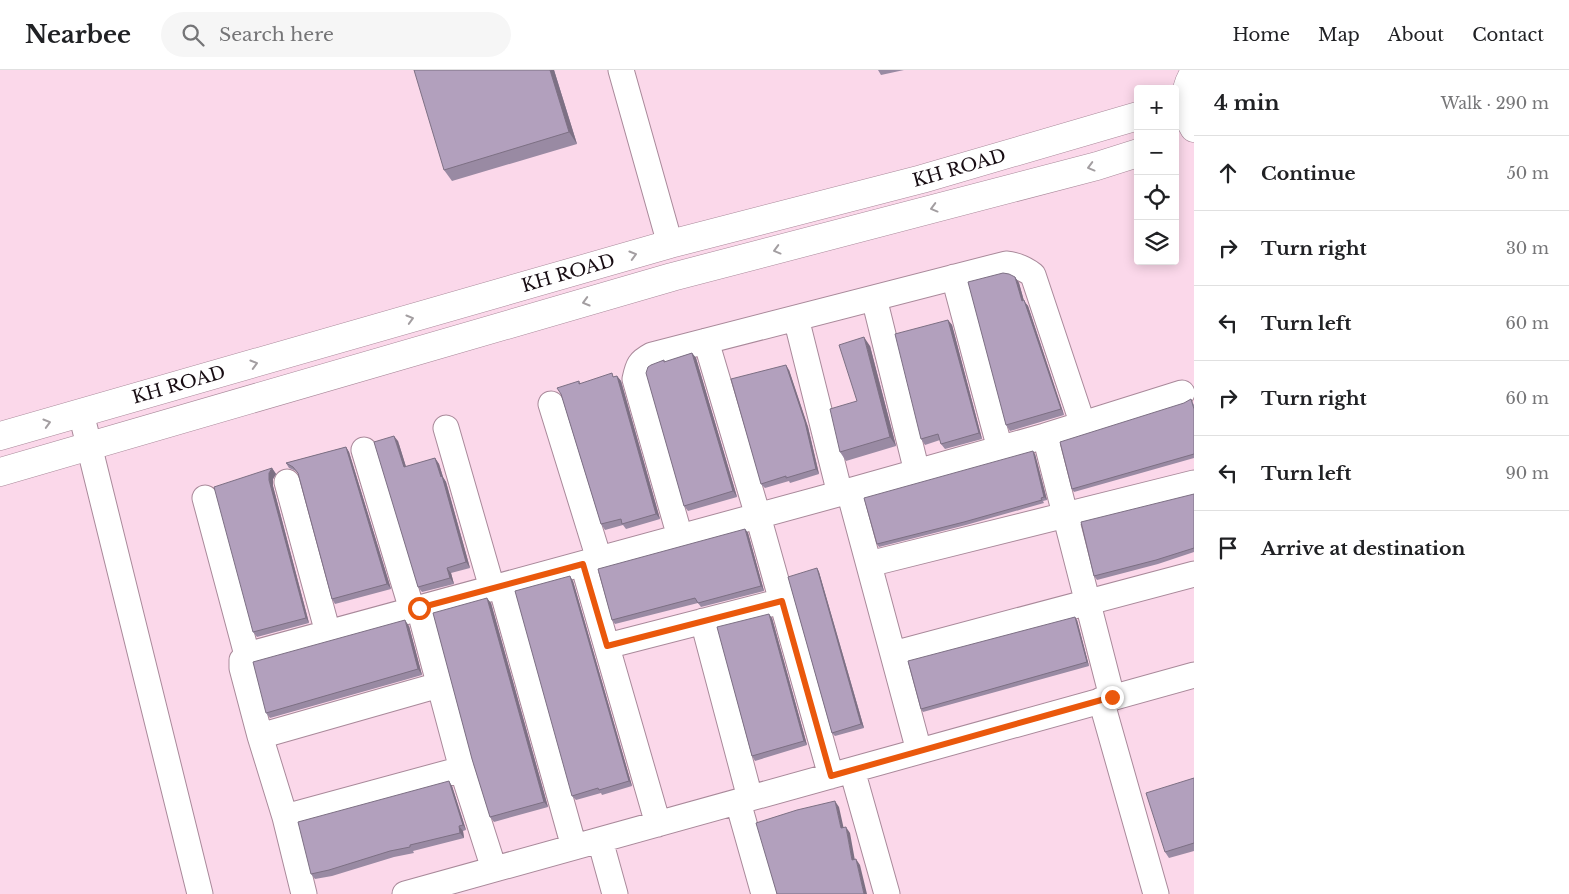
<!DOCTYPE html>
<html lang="en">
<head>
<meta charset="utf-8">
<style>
  :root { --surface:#fff; --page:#f6f6f6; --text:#202124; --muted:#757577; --line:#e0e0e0 }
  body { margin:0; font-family:"Libre Baskerville",serif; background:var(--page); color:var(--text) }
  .controls { position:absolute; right:15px; top:15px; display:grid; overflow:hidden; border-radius:5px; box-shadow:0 2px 12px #0003 }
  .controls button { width:45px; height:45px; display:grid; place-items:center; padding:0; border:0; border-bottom:1px solid var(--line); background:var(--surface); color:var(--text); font:25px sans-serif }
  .stop { position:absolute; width:15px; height:15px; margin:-11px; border:4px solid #ea580c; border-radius:50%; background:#fff }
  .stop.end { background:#ea580c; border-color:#fff; box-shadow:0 1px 5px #0008 }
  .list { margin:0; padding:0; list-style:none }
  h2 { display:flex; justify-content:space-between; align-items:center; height:65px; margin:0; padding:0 20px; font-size:21px }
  h2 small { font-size:16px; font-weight:400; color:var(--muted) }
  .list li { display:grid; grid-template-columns:32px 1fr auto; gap:15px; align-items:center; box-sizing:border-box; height:75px; padding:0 20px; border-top:1px solid var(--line) }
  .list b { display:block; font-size:19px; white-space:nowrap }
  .list em { font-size:16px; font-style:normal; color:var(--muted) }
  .icon { flex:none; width:28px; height:28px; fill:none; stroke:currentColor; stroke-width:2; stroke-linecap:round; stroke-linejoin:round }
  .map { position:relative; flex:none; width:1194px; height:824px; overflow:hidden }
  header { display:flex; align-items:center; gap:30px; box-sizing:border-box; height:70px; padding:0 25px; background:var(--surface); border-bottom:1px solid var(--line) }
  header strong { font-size:24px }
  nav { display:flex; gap:28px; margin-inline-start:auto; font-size:18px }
  .search { width:350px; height:45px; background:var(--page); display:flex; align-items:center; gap:12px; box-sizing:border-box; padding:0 18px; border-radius:28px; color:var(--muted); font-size:19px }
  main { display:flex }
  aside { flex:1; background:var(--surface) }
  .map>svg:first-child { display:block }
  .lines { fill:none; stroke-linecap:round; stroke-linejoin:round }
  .street-casing { stroke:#a9899a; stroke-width:27 }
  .secondary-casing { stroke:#a9899a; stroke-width:29 }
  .street { stroke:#fff; stroke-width:25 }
  .secondary { stroke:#fff; stroke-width:28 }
  .wall { fill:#998aa3 }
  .shaded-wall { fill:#7d7084 }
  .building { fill:#b2a0bd; stroke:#7d7084 }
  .oneway { stroke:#a39ea1 }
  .route { stroke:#ea580c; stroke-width:6 }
  .labels { text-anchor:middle; stroke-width:4.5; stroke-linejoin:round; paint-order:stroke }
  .street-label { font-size:18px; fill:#180d13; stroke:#fbd8ea }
</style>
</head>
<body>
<header>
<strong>Nearbee</strong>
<div class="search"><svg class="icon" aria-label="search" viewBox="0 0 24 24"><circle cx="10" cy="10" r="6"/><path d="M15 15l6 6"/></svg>Search here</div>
<nav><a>Home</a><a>Map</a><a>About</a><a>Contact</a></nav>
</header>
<main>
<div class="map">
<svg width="1194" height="824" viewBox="0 0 1194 824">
  <rect width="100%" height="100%" fill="#fbd8ea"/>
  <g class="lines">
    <g class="street-casing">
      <path id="street" d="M 621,0 L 670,174
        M 954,207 L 1000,379
        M 874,228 L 917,402
        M 796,248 L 840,424
        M 706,271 L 758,446 L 831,706
        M 551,334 L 599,489
        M 81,343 L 200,824
        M 446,358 L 492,518
        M 1045,366 L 1182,323
        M 364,380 L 412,540
        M 287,412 L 328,563
        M 205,428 L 247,585 L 849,421
        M 680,467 L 635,309 C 638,295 639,292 652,285 L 1006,194 C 1017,195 1024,198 1033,205 L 1083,355
        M 583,494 L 658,754
        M 869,494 L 1194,413
        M 501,516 L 574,777
        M 419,538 L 462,699 L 494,799
        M 703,551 L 750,728
        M 607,576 L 782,531
        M 893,584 L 1194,504
        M 247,585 L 242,590 L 242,598 L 260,666 L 285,747 L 304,824
        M 1101,630 L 1156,824
        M 260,666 L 439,615
        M 919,681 L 849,421 L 1045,366 L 1112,627
        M 852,700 L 887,824
        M 738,732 L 764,824
        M 285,747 L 462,699
        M 600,770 L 615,824
        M 405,824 L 1194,605"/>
    </g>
    <g class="secondary-casing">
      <g id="secondary">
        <path d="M 1194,3 C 1183,20 1183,41 1194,58"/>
        <path id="s1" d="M 0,366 L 670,174 L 922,109 L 1138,46"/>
        <path d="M 0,402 L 672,207 L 1097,96 L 1138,83"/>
      </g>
    </g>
    <use href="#street" class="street"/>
    <use href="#secondary" class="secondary"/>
  </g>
  <path class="wall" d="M 554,0 L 577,74 L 452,111 L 444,100 Z
    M 878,0 L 904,0 L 881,5 Z
    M 1015,207 L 1019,213 L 1024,231 L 1028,236 L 1064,345 L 1010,361 L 1006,355 Z
    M 948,250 L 952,255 L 982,369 L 945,379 L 941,374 L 940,370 L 925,375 L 921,369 Z
    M 870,276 L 896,376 L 846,391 L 840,382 L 857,331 Z
    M 692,283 L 696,288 L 737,427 L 688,441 L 684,436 L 664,290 L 665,292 Z
    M 789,300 L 808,357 L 819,404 L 790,413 L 789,411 L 765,418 L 761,414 Z
    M 617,306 L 621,311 L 660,449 L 626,459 L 623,455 L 605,460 L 601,454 L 561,324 L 579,311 L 581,314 Z
    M 1191,329 L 1194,335 L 1194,388 L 1074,422 L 1072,419 Z
    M 398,371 L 406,397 L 435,388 L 439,394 L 443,407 L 446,412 L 448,419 L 470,498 L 451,503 L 454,514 L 422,522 L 418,517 Z
    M 346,377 L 349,382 L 391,519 L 335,534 L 332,529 L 298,403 L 296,401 L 289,398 L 286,393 Z
    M 1035,384 L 1047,430 L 1043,431 L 1044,433 L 966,455 L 879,477 L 877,474 Z
    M 272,398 L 276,404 L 273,409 L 273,416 L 309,553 L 257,567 L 253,562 Z
    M 1194,424 L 1194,482 L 1158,494 L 1097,510 L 1094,506 Z
    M 745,459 L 748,463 L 764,521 L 701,537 L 698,533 L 615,554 L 612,550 Z
    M 817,498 L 819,502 L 864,658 L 835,666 L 832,663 Z
    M 573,511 L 632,716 L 602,725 L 601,723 L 576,730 L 572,726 Z
    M 491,533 L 548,737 L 494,752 L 490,747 Z
    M 772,548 L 807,675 L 755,691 L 752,686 Z
    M 1077,550 L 1089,596 L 923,642 L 921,639 Z
    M 409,556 L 422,605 L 270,648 L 266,643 Z
    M 1194,708 L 1194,781 L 1169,788 L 1165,782 Z
    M 452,716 L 466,760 L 463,761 L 464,768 L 413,781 L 414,783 L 394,787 L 332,806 L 315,809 L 311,804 Z"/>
  <path class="shaded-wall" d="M 550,0 L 554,0 L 577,74 L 569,62 Z
    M 1015,207 L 1019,213 L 1024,231 L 1028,236 L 1064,345 L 1061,339 L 1022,231 Z
    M 948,250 L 952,255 L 982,369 L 979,363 Z
    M 864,267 L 870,276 L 896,376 L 890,367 Z
    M 692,283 L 696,288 L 737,427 L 733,421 Z
    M 786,295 L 789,300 L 808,357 L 819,404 L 816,399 Z
    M 617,306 L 621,311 L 660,449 L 656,444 Z
    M 394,366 L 398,371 L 408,403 L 404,397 Z
    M 346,377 L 349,382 L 391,519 L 387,514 Z
    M 1033,381 L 1035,384 L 1047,430 L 1044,427 Z
    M 435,388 L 439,394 L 443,407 L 446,412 L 448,419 L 470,498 L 466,492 Z
    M 272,398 L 276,404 L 273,409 L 273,416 L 309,553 L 306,548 L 269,410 L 269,403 Z
    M 745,459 L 748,463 L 764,521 L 761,516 Z
    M 447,498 L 451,503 L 454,514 L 450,508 Z
    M 817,498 L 819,502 L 864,658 L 861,654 Z
    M 570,506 L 573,511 L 632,716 L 629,711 Z
    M 487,528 L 491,533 L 548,737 L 544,732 Z
    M 769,544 L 772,548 L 807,675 L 804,671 Z
    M 1075,547 L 1077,550 L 1089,596 L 1087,592 Z
    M 405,550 L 409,556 L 422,605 L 418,599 Z
    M 449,711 L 452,716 L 466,760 L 463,755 Z
    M 835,731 L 839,737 L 845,764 L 841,758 Z
    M 459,756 L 463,761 L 464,768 L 460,763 Z
    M 846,757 L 850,763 L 856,796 L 852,790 Z
    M 856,789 L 860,795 L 867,824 L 864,824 Z"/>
  <path class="building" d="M 414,0 L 550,0 L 569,62 L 444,100 Z
    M 1003,203 L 1009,204 L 1015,207 L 1022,231 L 1024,230 L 1061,339 L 1006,355 L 968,212 Z
    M 948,250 L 979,363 L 941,374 L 938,364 L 921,369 L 895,264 Z
    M 864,267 L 890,367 L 840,382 L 830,339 L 857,331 L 839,275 Z
    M 692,283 L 733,421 L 684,436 L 646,303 L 648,297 L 651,295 L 664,290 L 664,292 Z
    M 786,295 L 805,352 L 816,399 L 786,408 L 786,406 L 761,414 L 731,309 Z
    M 612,303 L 613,307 L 617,306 L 656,444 L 622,454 L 621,449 L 601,454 L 561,324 L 557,318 L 579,311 L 579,314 Z
    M 1191,329 L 1194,339 L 1194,384 L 1072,419 L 1060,372 L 1184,333 Z
    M 394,366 L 404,397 L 435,388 L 441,407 L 442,406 L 444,413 L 466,492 L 447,498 L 450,508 L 418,517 L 374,372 Z
    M 346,377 L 387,514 L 332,529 L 298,403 L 293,397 L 286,393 Z
    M 1033,381 L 1044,427 L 1041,428 L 1042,430 L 964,452 L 877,474 L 864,428 Z
    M 272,398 L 269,403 L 269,410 L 306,548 L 253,562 L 214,417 Z
    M 1194,424 L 1194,478 L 1156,490 L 1094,506 L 1081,452 Z
    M 745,459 L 761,516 L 698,533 L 695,528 L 612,550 L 598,499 Z
    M 817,498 L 861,654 L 832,663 L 788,507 Z
    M 570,506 L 629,711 L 599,720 L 598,718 L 572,726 L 515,521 Z
    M 487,528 L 544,732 L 490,747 L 472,689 L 433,543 Z
    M 769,544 L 804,671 L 752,686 L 717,557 Z
    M 1075,547 L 1087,592 L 921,639 L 908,591 Z
    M 405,550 L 418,599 L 266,643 L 253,592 Z
    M 1194,708 L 1194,773 L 1165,782 L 1146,723 Z
    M 449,711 L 463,755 L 459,756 L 460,763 L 410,775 L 410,777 L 390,781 L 329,800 L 311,804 L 298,752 Z
    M 835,731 L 841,758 L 846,757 L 852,790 L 856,789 L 864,824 L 777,824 L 756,753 L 797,740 Z"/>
  <defs><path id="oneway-chevron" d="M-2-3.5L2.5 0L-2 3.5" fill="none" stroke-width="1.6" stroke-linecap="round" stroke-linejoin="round" transform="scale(1.25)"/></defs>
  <g class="oneway">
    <use href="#oneway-chevron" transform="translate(1091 97) rotate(165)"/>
    <use href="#oneway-chevron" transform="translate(934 138) rotate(165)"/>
    <use href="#oneway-chevron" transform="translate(777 180) rotate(165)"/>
    <use href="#oneway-chevron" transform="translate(633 185) rotate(-16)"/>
    <use href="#oneway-chevron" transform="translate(586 232) rotate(164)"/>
    <use href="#oneway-chevron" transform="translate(410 249) rotate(-16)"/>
    <use href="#oneway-chevron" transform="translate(254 294) rotate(-16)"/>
    <use href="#oneway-chevron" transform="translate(47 353) rotate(-16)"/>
  </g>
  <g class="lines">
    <path class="route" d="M 419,538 L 583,494 L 607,576 L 782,531 L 831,706 L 1112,627"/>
  </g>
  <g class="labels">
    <g class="street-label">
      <text dy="6" stroke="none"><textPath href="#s1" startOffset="996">KH ROAD</textPath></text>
      <text dy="6" stroke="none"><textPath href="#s1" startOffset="591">KH ROAD</textPath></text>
      <text dy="6" stroke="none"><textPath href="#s1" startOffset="186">KH ROAD</textPath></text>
    </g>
  </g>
</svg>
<div class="controls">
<button>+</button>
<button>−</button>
<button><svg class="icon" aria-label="locate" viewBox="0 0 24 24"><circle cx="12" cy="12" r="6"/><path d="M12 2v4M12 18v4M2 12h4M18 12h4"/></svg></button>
<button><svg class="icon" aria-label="layers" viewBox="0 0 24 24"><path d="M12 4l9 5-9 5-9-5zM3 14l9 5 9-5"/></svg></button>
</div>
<div class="stop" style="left:419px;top:538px"></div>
<div class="stop end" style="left:1112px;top:627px"></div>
</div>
<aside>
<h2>4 min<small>Walk · 290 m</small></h2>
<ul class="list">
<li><svg class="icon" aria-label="ahead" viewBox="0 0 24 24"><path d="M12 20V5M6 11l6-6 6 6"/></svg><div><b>Continue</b></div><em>50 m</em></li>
<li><svg class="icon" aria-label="right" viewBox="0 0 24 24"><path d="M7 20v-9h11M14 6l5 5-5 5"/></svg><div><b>Turn right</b></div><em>30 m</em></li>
<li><svg class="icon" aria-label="left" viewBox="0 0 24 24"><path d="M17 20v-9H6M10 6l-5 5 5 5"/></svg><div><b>Turn left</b></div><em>60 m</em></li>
<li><svg class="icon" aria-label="right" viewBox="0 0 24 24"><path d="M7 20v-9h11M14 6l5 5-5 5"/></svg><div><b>Turn right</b></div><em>60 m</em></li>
<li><svg class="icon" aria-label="left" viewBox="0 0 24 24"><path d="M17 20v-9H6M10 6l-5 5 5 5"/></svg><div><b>Turn left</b></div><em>90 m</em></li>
<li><svg class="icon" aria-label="arrive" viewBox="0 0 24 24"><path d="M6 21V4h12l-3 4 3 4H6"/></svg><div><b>Arrive at destination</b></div></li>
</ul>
</aside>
</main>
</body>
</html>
